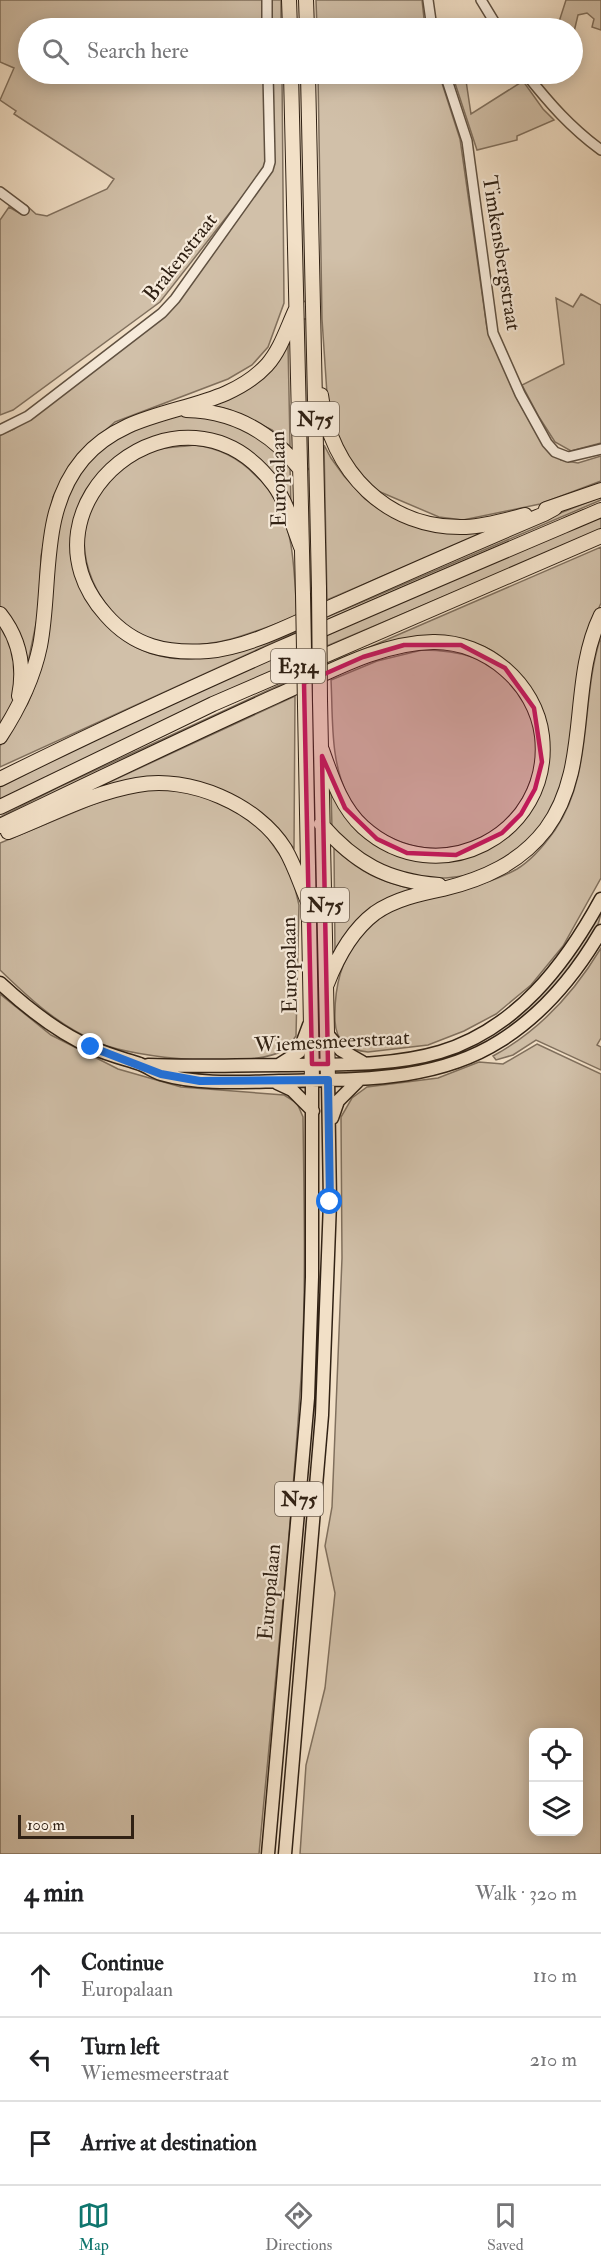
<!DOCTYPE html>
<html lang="en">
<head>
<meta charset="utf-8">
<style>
  :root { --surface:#fff; --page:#f6f6f6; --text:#202124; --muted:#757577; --line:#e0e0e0; --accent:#0f766e }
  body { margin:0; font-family:"IM FELL Double Pica",serif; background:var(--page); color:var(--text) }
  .controls { position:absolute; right:18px; bottom:18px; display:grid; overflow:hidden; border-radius:12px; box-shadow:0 3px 15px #0003 }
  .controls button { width:54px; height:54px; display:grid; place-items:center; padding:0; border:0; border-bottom:2px solid var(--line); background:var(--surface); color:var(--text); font:30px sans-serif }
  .scale { position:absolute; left:18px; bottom:15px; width:116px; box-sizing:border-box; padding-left:6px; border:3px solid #302114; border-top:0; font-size:16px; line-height:21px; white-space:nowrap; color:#302114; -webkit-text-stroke:4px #f7ebdb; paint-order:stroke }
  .stop { position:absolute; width:18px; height:18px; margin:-14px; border:4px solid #1a73e8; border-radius:50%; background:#fff }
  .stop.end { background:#1a73e8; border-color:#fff; box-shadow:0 2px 6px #0008 }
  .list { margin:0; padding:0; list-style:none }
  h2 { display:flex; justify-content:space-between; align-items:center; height:78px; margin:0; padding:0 24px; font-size:26px }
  h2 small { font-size:20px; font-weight:400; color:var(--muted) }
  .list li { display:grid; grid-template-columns:39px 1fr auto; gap:18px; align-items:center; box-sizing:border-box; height:84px; padding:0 24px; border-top:2px solid var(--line) }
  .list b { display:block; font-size:22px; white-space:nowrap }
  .list p { margin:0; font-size:20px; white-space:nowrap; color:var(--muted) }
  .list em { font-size:20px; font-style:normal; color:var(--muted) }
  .icon { flex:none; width:33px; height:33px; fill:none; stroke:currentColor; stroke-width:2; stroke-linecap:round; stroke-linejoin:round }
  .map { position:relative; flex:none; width:601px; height:1854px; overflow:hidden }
  .search { position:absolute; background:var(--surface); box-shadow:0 3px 15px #0003; left:18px; right:18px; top:18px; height:66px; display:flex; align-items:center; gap:15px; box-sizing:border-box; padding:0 21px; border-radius:33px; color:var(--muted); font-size:22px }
  .sheet { height:330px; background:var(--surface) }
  nav { display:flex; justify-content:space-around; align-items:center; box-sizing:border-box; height:84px; border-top:2px solid var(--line); background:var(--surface); font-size:16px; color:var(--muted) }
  nav a { display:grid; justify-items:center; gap:3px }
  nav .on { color:var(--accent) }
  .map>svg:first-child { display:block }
  .green { fill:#d1c0a9; stroke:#80705e; stroke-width:1.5; fill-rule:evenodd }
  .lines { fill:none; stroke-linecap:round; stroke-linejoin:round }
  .minor-casing { stroke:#605141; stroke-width:12 }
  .major-casing { stroke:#302114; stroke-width:15 }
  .highway-casing { stroke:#302114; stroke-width:16 }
  .minor { stroke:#f7ebdb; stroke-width:9 }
  .major { stroke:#f2e0c7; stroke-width:12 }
  .highway { stroke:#f2e0c7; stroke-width:14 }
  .highway-bridge-casing { stroke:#302114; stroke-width:16; stroke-linecap:butt }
  .highway-bridge { stroke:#f2e0c7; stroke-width:14 }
  .route { stroke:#1a73e8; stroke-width:8 }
  .marked { fill:#c2185b; fill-opacity:0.2; stroke:#c2185b; stroke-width:4.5; stroke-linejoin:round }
  .labels { text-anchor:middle; stroke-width:4.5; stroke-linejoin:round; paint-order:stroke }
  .shield { fill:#f7ebdb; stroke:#6c5e50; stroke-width:1.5 }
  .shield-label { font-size:20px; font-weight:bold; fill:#302114 }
  .street-label { font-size:21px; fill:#302114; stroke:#f7ebdb }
</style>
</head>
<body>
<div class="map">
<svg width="601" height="1854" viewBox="0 0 601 1854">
  <rect width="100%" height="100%" fill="#f2e0c7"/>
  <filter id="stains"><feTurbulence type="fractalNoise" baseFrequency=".00333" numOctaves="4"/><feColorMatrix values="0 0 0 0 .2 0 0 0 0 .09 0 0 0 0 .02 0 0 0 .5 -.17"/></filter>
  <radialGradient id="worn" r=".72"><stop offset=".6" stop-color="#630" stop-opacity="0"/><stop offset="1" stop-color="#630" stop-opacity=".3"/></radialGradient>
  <path class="green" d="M 0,0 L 263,0 L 263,28 L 28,28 L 28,74 L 264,74 L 265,160 L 264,169 L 160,302 L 13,410 L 0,415 L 0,220 L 9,207 L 21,214 L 27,207 L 26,205 L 36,214 L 47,216 L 107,189 L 114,179 L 14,114 L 16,111 L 0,100 L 14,68 L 0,62 Z
    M 270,0 L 281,0 L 281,28 L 271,28 Z
    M 316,0 L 422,0 L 425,28 L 317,28 Z
    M 566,0 L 601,0 L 601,30 L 592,27 L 594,19 L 587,13 L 578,15 L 573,36 L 572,28 L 557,28 Z
    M 271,74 L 282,74 L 284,303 L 268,347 L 252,365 L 228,379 L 115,422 L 78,455 L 53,497 L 41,556 L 39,610 L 28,662 L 25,664 L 9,616 L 0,606 L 0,435 L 14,429 L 85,378 L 166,313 L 269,174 Z
    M 296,74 L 304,74 L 307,301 L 301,302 Z
    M 318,74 L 439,74 L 460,139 L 487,328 L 516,397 L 543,445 L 561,460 L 578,463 L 601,456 L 601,481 L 540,504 L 463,520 L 439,517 L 378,491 L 351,465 L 332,425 L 327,394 L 322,319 Z
    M 452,74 L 465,74 L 471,114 L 523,81 L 543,109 L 554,120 L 517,136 L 517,140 L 477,150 Z
    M 581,294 L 601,305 L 601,443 L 571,451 L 555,442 L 539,417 L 522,385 L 564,364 L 556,298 L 573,307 Z
    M 302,319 L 308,319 L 311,472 L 305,465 Z
    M 288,344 L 290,443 L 290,447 L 272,430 L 230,410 L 215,406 L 218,401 L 275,366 Z
    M 182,413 L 224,417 L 267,441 L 290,467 L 291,505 C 284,493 278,480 269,470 C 229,426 160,419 115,460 C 106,468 101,481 95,490 C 89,500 80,511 76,521 C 66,555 80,592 101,618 C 123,646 152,659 188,659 C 217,658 266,636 296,626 L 296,632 L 0,767 L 0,746 L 28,703 L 38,677 L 60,513 L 76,478 L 98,451 L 144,422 Z
    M 195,445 C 219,448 238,457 255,475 C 261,481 269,487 274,495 C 295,532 294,574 297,616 C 258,630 225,646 183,645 C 178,645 171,646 165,645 C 114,634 75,574 86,523 C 91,505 100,490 113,476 C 121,467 137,454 150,451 C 164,447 180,447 195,445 Z
    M 324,445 L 331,458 L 344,476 L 365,499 L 387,514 L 491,530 L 327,600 Z
    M 601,497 L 601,500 L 327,617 L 327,611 L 522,528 Z
    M 601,516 L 601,530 L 327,646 L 327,634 Z
    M 601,547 L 601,603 L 586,638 L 578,669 L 571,749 L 562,788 L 541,829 L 516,853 L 471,875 L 446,878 L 413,878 L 362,858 L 332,828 L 331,791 C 343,808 354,829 371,841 C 428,879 508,860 537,797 C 544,781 551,763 548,745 C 547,733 528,704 521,692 C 516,683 511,669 504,660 C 488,643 454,636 432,636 C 422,636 410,642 401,645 C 377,653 352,661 328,669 L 328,665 Z
    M 0,625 C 14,645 21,677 14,701 C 11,709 4,718 0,727 Z
    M 601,636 L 601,878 L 563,946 L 531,985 L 496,1014 L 464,1031 L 428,1045 L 368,1052 C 348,1050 336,1042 335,1021 C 334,991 339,964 357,940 C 362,934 366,926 371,922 C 376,918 382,916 387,913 C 428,892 476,892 517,869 C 532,860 545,844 555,830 C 594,773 580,700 601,636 Z
    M 296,647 L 296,661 L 0,801 L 0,787 L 92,741 Z
    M 422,650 C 462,650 503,660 522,698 C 527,707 534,718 536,727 C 548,811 467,876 389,837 C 372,828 356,814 348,796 C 330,762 333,718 331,680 L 377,661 Z
    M 297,677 L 297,682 L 0,822 L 0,817 L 59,787 Z
    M 295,696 L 294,848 L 256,812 L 198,783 L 75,798 Z
    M 170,787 L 211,797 L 243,814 L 266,835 L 287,865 L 293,880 L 299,905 L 296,1036 C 292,1041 288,1047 284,1050 C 251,1070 134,1058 99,1043 C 58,1025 32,1001 0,970 L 0,843 L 118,794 Z
    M 312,824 L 319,832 L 321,954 L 314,954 Z
    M 334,848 C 362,874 379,881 416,890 C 372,904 358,911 335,952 Z
    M 601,908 C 601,925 592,936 583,949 C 555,996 510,1035 459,1055 C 444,1062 427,1065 411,1069 L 409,1063 L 495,1032 Z
    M 601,948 L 601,1038 L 597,1045 L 601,1047 L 601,1070 L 536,1040 L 513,1055 L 496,1060 L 493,1056 C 539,1031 574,993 601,948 Z
    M 0,994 L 51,1035 L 118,1069 L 181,1087 L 284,1095 L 297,1103 L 303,1117 C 304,1198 306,1280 302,1362 C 292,1526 274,1690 259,1854 L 0,1854 Z
    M 537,1044 L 601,1074 L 601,1854 L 300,1854 L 306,1765 L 325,1688 L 335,1593 L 325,1546 L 332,1507 L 342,1258 L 341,1117 L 352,1098 L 367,1087 L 438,1078 L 479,1062 L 503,1064 ZM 534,1732 L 578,1732 L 578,1832 L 534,1832 Z"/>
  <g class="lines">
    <g class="minor-casing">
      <path id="minor" d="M 267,0 L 267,28
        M 428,0 L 432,28
        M 481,0 L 498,28
        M 445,74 L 467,141 L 493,333 L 520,394 L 547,443 L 555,452 L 568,457 L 601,449
        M 526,74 C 550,104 570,127 601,150
        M 0,192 L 24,210
        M 0,430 L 28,416 L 45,403 L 162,313 L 175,299 L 268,169 L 270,162 L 268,74"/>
    </g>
    <g class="major-casing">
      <path id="major" d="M 0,983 C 28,1009 58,1033 93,1048 C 109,1055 125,1059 140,1064 C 148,1067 154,1072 161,1074 C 198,1085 241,1082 279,1081 C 354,1079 434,1083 500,1041 C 543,1014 576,974 601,931
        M 327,1034 L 341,1050 L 362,1062
        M 280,1064 L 299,1052 L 309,1025
        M 148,1065 C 192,1067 236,1065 281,1065 C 333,1064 389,1067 440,1052 C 516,1029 565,965 601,899
        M 277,1083 L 292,1090 L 313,1111
        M 332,1118 L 338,1101 L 360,1079
        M 268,1854 L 308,1398 L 312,1277 L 312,1080
        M 285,1854 L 322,1415 L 330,1202 L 328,1080"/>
    </g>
    <g class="highway-casing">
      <path id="highway" d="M 289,0 L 290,28
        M 306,0 L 307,28
        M 291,74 L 303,594
        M 308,74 L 319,588
        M 321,395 C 330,471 387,530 466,527 C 486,526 506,520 525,515
        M 186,410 C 233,411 271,432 300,469
        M 546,509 L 601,490
        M 301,547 C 293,526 287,503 274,485 C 183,362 8,506 106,615 C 134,647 167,654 208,651 C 252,647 300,620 340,603 C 407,573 476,543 544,514 L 555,508
        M 0,614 C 19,638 25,666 19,696
        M 320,700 L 328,1080
        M 305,706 L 312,1080
        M 0,737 C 19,708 33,680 40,646 C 52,583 39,511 83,459 C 133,400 218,418 267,365 C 281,349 287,328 296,309
        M 0,779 C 197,681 399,596 601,510
        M 0,807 L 213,704 L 601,536
        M 321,824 C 355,863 387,881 439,885
        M 0,826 C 92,782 183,738 276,696 C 326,674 378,643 433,642 C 486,641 536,684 542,736 C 553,835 437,894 363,827 C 341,807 332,778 322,750
        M 8,832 C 51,815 91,793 137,785 C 189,775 257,804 285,849 C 295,866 301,886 309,904
        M 327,984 C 337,958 351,931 375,913 C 395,899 419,894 443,889 C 484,879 520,863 546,829 C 592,767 568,683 601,615"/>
    </g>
    <use href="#minor" class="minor"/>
    <use href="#major" class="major"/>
    <use href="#highway" class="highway"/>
    <g class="highway-bridge-casing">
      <path id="highway-bridge" d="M 319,588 L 320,700
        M 303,594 L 305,706"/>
    </g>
    <use href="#highway-bridge" class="highway-bridge"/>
  </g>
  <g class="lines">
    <path class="route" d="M 91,1047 L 161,1074 L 200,1081 L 328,1080 L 330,1202"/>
  </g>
  <path class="marked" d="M 404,645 L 461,645 L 505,668 L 534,708 L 542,762 L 535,789 L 521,814 L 502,833 L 456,855 L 407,853 L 377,839 L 345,808 L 322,756 L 328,1064 L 312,1064 L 304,683 L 363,657 Z"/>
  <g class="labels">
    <g class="shield">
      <rect x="291" y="402" width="48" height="34" rx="4.5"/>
      <rect x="271" y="649" width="54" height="34" rx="4.5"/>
      <rect x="301" y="888" width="48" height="34" rx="4.5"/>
      <rect x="275" y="1482" width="48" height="34" rx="4.5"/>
    </g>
    <g class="shield-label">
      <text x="315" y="426">N75</text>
      <text x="298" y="673">E314</text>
      <text x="325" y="912">N75</text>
      <text x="299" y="1506">N75</text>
    </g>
    <g class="street-label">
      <text transform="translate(502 253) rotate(81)" y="7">Timkensbergstraat</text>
      <text transform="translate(180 257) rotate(-52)" y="7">Brakenstraat</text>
      <text transform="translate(278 479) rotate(-91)" y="7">Europalaan</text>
      <text transform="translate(289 965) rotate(-91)" y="7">Europalaan</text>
      <text transform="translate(332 1041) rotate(-3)" y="7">Wiemesmeerstraat</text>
      <text transform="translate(269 1592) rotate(-85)" y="7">Europalaan</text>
    </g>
  </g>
  <rect width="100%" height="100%" filter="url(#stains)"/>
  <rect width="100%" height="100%" fill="url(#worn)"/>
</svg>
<div class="controls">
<button><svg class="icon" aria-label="locate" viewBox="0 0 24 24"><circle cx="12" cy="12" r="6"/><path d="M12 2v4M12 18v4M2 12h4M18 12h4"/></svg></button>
<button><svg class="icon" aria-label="layers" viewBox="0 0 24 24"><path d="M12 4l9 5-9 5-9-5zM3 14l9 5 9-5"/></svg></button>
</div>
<div class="scale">100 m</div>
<div class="stop" style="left:330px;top:1202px"></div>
<div class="stop end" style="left:91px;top:1047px"></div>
<div class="search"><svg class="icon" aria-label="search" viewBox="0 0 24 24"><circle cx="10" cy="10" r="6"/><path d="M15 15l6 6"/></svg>Search here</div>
</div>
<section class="sheet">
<h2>4 min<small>Walk · 320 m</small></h2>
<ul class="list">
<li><svg class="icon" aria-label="ahead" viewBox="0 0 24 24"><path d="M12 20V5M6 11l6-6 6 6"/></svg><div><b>Continue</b><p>Europalaan</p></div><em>110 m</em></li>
<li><svg class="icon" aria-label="left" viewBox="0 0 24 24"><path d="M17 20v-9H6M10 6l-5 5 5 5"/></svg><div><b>Turn left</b><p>Wiemesmeerstraat</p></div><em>210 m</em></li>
<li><svg class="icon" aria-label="arrive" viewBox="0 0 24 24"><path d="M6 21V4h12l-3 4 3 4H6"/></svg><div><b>Arrive at destination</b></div></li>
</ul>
</section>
<nav>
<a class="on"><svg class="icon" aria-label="map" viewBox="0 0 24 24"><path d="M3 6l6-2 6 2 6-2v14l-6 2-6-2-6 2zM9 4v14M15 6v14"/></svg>Map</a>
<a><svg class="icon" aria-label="directions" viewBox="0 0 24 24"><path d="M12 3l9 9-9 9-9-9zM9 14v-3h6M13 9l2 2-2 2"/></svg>Directions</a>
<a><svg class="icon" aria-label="saved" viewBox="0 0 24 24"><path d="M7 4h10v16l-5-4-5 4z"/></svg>Saved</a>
</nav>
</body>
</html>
